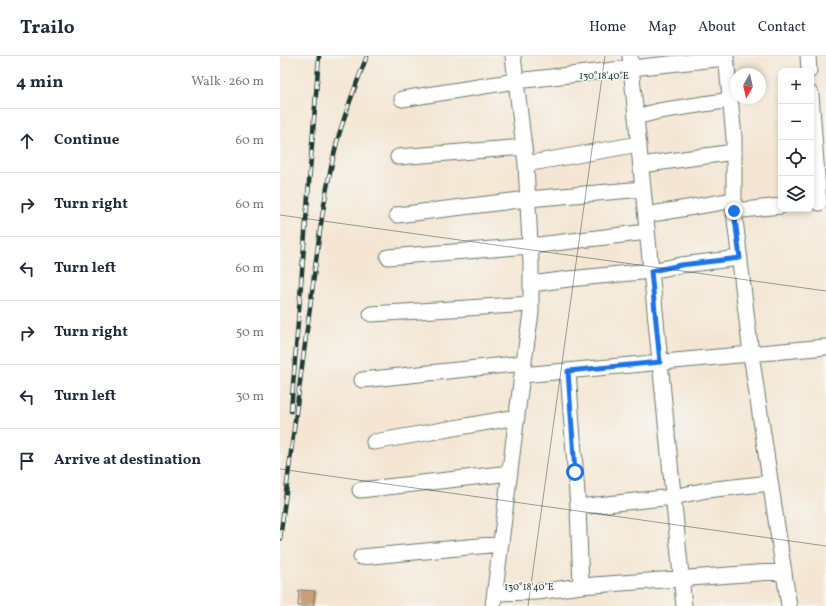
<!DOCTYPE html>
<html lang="en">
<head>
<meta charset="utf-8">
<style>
  :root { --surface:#fff; --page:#f6f6f7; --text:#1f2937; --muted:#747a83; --line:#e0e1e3 }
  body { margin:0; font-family:Vollkorn,serif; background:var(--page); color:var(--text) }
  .controls { position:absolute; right:12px; top:12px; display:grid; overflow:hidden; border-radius:8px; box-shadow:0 2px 6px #0003 }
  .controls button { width:36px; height:36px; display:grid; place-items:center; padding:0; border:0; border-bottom:1px solid var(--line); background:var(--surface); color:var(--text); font:20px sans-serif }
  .compass { position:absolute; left:450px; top:12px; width:36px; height:36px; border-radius:50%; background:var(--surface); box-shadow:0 2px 6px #0003; rotate:188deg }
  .stop { position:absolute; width:12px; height:12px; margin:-9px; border:3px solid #1a73e8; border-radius:50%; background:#fff }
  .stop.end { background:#1a73e8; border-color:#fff; box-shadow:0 1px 4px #0008 }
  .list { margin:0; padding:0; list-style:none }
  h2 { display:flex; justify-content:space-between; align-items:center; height:52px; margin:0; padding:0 16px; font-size:17px }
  h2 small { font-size:13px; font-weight:400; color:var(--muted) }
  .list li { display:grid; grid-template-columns:26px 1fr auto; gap:12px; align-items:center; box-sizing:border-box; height:64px; padding:0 16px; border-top:1px solid var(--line) }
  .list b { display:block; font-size:15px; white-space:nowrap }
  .list em { font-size:13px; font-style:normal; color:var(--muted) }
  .icon { flex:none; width:22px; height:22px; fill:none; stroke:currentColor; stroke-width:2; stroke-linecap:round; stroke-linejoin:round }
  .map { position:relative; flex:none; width:546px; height:550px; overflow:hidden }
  header { display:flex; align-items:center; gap:24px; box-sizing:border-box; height:56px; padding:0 20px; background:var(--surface); border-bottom:1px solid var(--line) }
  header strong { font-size:19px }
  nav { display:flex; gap:22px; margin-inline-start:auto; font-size:14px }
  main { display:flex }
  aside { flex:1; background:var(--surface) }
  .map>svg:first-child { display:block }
  .building { fill:#ca9f74 }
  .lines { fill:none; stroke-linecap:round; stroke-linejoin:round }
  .minor-casing { stroke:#6a786c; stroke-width:17 }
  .minor { stroke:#fff; stroke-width:15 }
  .rail-casing { stroke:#1f3d34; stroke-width:4.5 }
  .rail { stroke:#f6f6f2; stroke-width:3; stroke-dasharray:9; stroke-linecap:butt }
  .route { stroke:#1a73e8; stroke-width:5 }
  .ticks { fill:none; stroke:#1f3d34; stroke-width:1; stroke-opacity:0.45 }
  .ticks-label { font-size:10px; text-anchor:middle; fill:#1f3d34; stroke:#f6f6f2; stroke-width:3; stroke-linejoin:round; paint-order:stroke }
</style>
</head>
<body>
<header>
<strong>Trailo</strong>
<nav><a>Home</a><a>Map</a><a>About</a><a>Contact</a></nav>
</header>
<main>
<aside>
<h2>4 min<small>Walk · 260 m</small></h2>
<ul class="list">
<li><svg class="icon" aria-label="ahead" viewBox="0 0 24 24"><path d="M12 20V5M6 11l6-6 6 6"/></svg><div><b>Continue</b></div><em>60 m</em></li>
<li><svg class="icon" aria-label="right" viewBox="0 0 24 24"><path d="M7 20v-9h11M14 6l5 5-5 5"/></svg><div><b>Turn right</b></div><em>60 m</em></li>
<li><svg class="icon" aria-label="left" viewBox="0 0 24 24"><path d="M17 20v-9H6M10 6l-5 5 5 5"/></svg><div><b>Turn left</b></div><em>60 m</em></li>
<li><svg class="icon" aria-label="right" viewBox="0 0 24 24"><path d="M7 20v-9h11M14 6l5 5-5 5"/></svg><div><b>Turn right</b></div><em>50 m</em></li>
<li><svg class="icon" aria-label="left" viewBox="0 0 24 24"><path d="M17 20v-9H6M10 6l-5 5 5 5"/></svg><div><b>Turn left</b></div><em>30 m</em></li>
<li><svg class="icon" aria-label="arrive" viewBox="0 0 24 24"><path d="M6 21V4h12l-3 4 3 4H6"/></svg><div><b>Arrive at destination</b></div></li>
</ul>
</aside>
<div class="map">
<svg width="546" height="550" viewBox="0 0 546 550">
  <rect width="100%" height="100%" fill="#f6f6f2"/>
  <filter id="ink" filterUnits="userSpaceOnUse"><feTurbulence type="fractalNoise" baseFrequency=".025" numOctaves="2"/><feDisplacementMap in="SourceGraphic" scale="8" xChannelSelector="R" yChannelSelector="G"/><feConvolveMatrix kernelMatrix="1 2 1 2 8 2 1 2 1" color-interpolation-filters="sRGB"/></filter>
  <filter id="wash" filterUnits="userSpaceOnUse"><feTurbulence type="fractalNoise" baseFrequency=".012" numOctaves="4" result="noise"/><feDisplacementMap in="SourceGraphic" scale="16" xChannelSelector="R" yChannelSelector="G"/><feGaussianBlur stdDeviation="0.9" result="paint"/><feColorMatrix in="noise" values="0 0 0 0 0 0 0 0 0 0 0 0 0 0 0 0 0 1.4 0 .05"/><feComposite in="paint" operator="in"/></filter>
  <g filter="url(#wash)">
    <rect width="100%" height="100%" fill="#f4e6d3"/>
    <g id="blocks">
      <path class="building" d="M 19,534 L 35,535 L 33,550 L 18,550 Z"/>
    </g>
  </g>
  <g filter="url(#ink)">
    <use href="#blocks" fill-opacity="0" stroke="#6a786c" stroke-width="1"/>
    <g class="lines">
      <g class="minor-casing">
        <path id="minor" d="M 350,0 L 404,550
          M 446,0 L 454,81 L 454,155 L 471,298 L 509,550
          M 528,0 L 529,15
          M 531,38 L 539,147
          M 122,43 L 236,25 L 351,12 L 446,2
          M 356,61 L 379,55 L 450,44
          M 118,101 L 244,91
          M 246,108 L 359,88
          M 361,109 L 454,96
          M 454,155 L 501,150
          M 117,159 L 248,143 L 363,133
          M 366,159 L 454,144
          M 108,201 L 250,190 L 367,176
          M 251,228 L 289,223 L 371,215 L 401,209 L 460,202
          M 91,258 L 251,248
          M 288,315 L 298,451
          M 242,319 L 546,291
          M 82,324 L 244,307
          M 94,386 L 237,361
          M 80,434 L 230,417
          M 81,501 L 221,488
          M 301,530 L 298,451 L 393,441 L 427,434 L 490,427
          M 215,537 L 257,536 L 301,530 L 504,515
          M 213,550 L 242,319 L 251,257 L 251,207 L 246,108 L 233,0"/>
      </g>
      <use href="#minor" class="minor"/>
      <g class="rail-casing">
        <path id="rail" d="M 11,355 L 39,0
          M 0,483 C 10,406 19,329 30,252 C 37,197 43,140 57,86 C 65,56 76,28 87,0"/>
      </g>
      <use href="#rail" class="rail"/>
    </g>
  </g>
  <g class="lines" filter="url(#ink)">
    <path class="route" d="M 295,416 L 288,315 L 380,306 L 371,215 L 401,209 L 460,202 L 454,155"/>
  </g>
  <path class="ticks" d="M 0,159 L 546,235M 0,413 L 546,490M 248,550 L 325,0"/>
  <g class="ticks-label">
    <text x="324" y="23">130°18'40"E</text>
    <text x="249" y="534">130°18'40"E</text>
  </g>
</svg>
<div class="controls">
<button>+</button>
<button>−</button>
<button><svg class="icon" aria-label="locate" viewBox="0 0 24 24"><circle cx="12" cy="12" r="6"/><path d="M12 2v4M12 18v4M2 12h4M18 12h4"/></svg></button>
<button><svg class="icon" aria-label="layers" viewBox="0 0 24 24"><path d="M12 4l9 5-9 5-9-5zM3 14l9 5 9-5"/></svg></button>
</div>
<svg class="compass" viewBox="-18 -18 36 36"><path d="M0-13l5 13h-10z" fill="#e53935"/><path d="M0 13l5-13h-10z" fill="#747a83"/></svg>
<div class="stop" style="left:295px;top:416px"></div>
<div class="stop end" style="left:454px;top:155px"></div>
</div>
</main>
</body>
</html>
